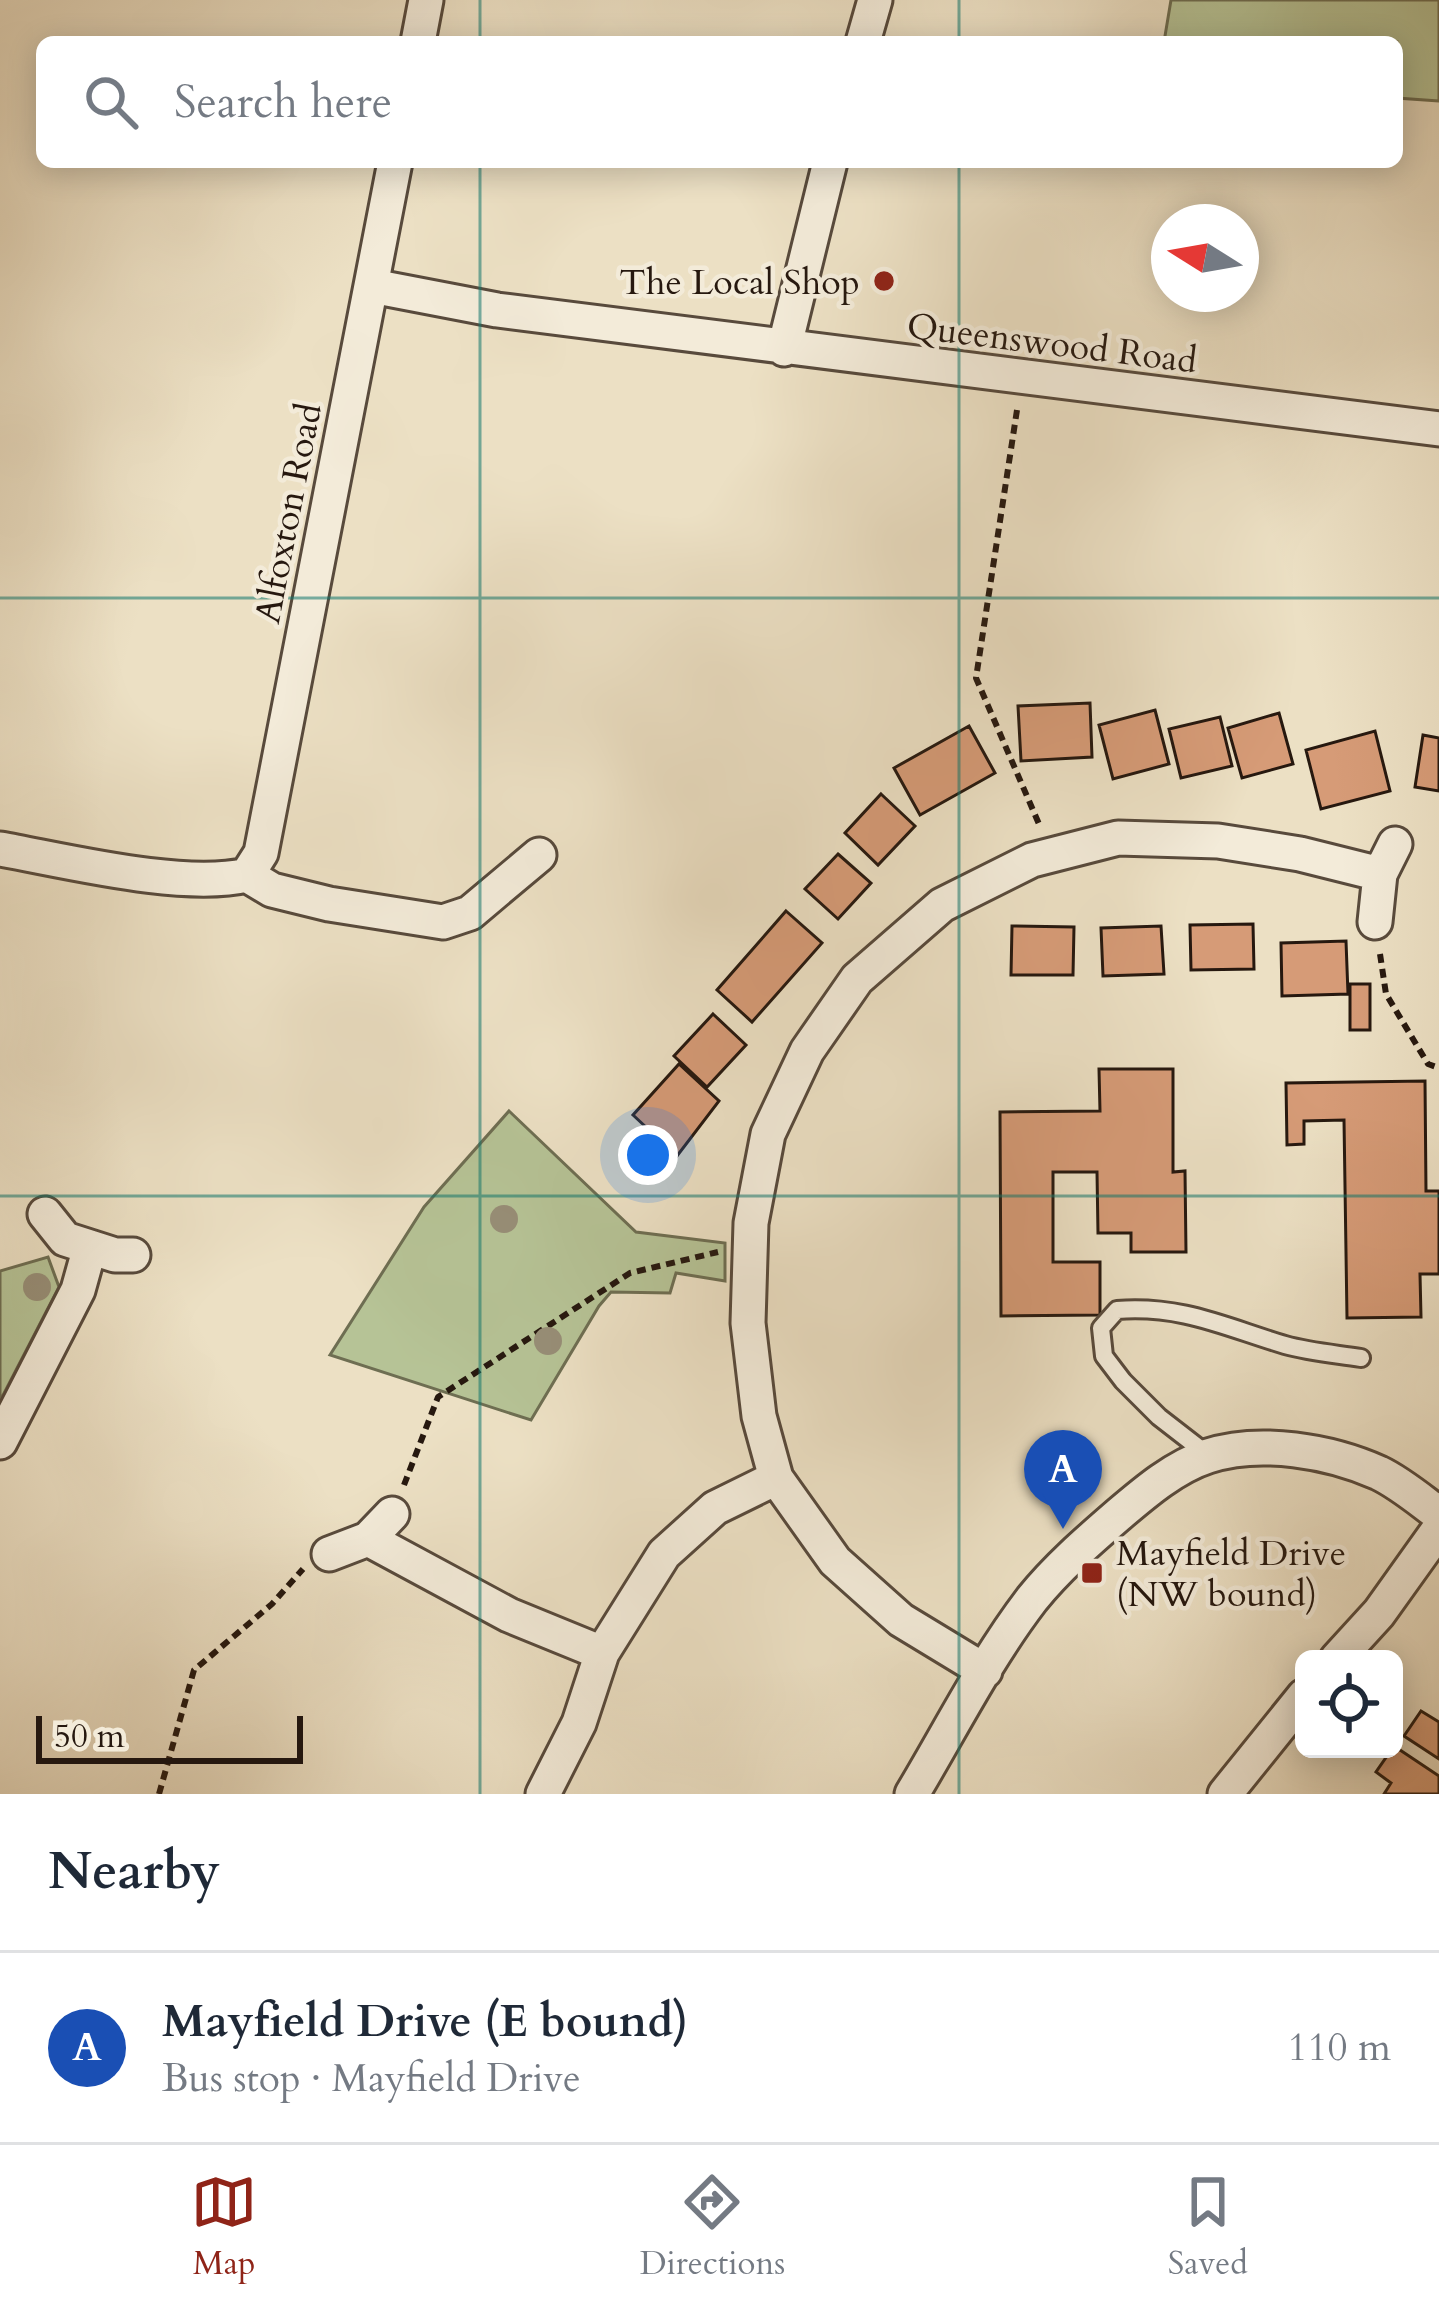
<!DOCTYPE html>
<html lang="en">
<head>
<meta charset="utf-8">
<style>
  :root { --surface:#fff; --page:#f6f6f7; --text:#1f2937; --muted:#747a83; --line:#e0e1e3; --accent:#8f2418 }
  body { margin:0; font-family:Cardo,serif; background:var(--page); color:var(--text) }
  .controls { position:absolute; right:36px; bottom:36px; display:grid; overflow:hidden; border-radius:18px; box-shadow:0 6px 30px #0003 }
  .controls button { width:108px; height:108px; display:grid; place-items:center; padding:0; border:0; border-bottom:3px solid var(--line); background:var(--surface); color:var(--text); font:60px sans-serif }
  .compass { position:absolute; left:1151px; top:204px; width:108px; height:108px; border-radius:50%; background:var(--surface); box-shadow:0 6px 30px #0003; rotate:281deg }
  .scale { position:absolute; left:36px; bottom:30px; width:267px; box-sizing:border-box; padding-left:12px; border:6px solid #26180f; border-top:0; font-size:33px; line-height:42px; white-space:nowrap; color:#26180f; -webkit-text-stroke:9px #f3ebd9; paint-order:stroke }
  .you { position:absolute; left:648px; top:1155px; width:42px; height:42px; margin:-30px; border:9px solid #fff; border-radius:50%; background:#1a73e8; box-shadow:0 0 0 18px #1a73e833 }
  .badge { display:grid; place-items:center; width:78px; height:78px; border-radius:50%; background:var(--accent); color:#fff; font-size:39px; font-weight:700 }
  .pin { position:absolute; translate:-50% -99px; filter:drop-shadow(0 3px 6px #0008) }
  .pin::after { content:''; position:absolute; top:63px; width:42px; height:36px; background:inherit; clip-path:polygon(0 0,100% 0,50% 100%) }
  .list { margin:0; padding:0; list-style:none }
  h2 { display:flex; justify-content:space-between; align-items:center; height:156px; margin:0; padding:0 48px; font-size:51px }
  h2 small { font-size:39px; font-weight:400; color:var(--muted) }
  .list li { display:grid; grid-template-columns:78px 1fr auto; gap:36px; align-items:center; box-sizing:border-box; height:192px; padding:0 48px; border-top:3px solid var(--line) }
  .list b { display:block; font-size:45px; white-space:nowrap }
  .list p { margin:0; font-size:39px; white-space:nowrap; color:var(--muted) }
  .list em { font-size:39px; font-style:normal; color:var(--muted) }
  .icon { flex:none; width:66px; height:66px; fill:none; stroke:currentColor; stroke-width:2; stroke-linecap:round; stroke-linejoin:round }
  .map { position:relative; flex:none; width:1439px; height:1794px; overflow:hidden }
  .search { position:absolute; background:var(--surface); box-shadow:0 6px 30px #0003; left:36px; right:36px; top:36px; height:132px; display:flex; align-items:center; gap:30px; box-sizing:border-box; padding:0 42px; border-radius:18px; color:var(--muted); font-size:45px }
  .sheet { height:348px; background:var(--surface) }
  nav { display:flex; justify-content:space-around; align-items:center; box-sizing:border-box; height:168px; border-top:3px solid var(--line); background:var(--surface); font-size:33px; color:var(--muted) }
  nav a { display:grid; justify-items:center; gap:6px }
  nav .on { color:var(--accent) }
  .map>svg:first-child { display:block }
  .green { fill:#b6c396; stroke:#6e6e52; stroke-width:3 }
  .building { fill:#d69b77; stroke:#26180f; stroke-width:3 }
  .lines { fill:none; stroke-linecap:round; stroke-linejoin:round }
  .service-casing { stroke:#584a3c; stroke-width:22 }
  .minor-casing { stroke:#584a3c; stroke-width:39 }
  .path { stroke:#26180f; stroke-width:6; stroke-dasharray:9 6; stroke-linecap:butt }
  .service { stroke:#f3ebd9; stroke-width:16 }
  .minor { stroke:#f3ebd9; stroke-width:33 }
  .tree { fill:#978e77 }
  .grid { fill:none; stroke:#0f766e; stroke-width:3; stroke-opacity:0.55 }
  .poi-dot { fill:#8f2418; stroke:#f3ebd9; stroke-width:4.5 }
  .labels { text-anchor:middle; stroke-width:9; stroke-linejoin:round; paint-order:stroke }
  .poi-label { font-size:36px; fill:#26180f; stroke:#f3ebd9; text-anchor:end }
  .street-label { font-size:36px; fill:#26180f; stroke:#f3ebd9 }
</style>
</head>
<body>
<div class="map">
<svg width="1439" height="1794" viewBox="0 0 1439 1794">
  <rect width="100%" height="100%" fill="#ece0c4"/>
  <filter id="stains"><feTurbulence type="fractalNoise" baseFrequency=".00167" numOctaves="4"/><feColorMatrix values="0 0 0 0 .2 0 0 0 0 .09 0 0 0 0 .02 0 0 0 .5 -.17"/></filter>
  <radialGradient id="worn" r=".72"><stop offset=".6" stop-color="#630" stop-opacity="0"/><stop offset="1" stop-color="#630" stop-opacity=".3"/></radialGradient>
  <path class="green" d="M 1171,0 L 1439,0 L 1439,101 L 1397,98 L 1397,42 L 1164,42 Z
    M 509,1111 L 636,1232 L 725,1243 L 725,1281 L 676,1273 L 670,1293 L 611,1292 L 599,1306 L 531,1420 L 330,1355 L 424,1207 Z
    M 48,1257 L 59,1287 L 0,1401 L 0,1271 Z"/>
  <path class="building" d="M 1090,703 L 1092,757 L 1021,761 L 1018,706 Z
    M 1155,710 L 1169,764 L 1113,779 L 1099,725 Z
    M 1279,713 L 1293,764 L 1242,778 L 1228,728 Z
    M 1220,717 L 1232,766 L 1181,778 L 1169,729 Z
    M 969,726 L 995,773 L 920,815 L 894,768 Z
    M 1375,731 L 1390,791 L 1321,809 L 1306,750 Z
    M 1423,735 L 1439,738 L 1439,791 L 1415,787 Z
    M 881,794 L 915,826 L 878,865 L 845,833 Z
    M 838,854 L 871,883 L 838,919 L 805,889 Z
    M 786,911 L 822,943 L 752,1022 L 717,990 Z
    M 1253,924 L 1254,969 L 1191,970 L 1190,925 Z
    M 1012,926 L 1074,927 L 1073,975 L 1011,975 Z
    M 1161,926 L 1164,974 L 1103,976 L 1101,928 Z
    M 1346,941 L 1348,994 L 1282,996 L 1281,943 Z
    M 1350,984 L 1370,984 L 1370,1030 L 1350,1030 Z
    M 713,1014 L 746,1045 L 707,1087 L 674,1056 Z
    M 679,1064 L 719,1101 L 677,1156 L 633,1115 Z
    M 1099,1069 L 1173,1069 L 1173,1172 L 1185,1171 L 1186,1252 L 1131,1252 L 1131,1233 L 1098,1233 L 1097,1172 L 1053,1172 L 1053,1262 L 1100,1262 L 1100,1315 L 1001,1316 L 1000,1112 L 1100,1111 Z
    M 1425,1081 L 1426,1191 L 1439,1191 L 1439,1274 L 1420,1274 L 1421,1317 L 1347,1318 L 1344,1120 L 1304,1121 L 1304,1144 L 1287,1145 L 1286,1083 Z
    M 1421,1711 L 1439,1722 L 1439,1759 L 1404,1736 Z
    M 1394,1746 L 1439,1776 L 1439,1794 L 1384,1794 L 1391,1783 L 1376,1772 Z"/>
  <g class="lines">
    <g class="service-casing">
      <path id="service" d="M 1208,1455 L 1159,1417 L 1123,1381 L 1104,1356 L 1101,1328 L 1117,1310 C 1182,1305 1225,1327 1285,1345 C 1310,1352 1336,1354 1361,1358"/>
    </g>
    <g class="minor-casing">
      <path id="minor" d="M 418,42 L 426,0
        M 863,42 L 875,0
        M 372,286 L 497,310 L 1439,429
        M 784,349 L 830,162
        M 0,849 C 67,861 183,890 247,875 L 272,890 L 329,904 L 443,922 L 470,913 L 539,855
        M 247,875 L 261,853 L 395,162
        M 1375,922 L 1380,874 L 1395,844
        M 45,1214 L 65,1239 L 115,1255 L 133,1255
        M 0,1442 L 78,1290 L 90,1247
        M 368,1539 L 509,1615 L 602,1653
        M 329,1554 L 368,1539 L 392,1514
        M 1337,1659 L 1379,1613 L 1439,1529
        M 985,1671 L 901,1620 L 835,1561 L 776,1478 L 759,1416 L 748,1323 L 751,1223 L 768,1134 L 807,1051 L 857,979 L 942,905 L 1032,860 L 1118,838 L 1218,841 L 1300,854 L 1380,874
        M 543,1794 L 579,1723 L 602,1653 L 664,1554 L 715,1508 L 776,1478
        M 912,1794 C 951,1729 986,1659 1032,1599 C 1057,1568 1087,1542 1117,1516 C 1144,1493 1174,1467 1208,1456 C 1260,1439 1330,1451 1379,1473 C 1400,1483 1420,1500 1439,1514
        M 1225,1794 L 1304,1696"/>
    </g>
    <path class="path" d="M 1017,410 L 976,678 L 1039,824
      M 1380,954 L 1386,994 L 1428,1064 L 1439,1068
      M 404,1485 L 438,1397 L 630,1273 L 718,1252
      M 159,1794 L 194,1670 L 272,1604 L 303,1569"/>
    <use href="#service" class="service"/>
    <use href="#minor" class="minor"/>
  </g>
  <g class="tree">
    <circle cx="504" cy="1219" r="14"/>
    <circle cx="37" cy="1287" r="14"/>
    <circle cx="548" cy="1341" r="14"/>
  </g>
  <path class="grid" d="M 480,0 L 480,42M 959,0 L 959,42M 480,162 L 480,1794M 959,162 L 959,1794M 0,598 L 1439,598M 0,1196 L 1439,1196"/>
  <g class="poi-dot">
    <circle cx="884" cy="281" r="12"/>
    <rect x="1080" y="1561" width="24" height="24" rx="6"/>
  </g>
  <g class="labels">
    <g class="poi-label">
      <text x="860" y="294">The Local Shop</text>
      <text x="1116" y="1565" text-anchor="start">Mayfield Drive<tspan x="1116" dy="41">(NW bound)</tspan></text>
    </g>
    <g class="street-label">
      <text transform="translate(1052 342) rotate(7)" y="13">Queenswood Road</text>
      <text transform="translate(287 513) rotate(-79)" y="13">Alfoxton Road</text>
    </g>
  </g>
  <rect width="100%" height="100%" filter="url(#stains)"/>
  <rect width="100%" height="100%" fill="url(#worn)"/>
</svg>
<div class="controls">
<button><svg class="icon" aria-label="locate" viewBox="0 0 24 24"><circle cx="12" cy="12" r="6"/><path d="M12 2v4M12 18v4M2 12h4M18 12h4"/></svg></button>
</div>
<svg class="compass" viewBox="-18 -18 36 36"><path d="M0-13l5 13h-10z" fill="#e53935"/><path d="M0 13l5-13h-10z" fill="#747a83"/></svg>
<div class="scale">50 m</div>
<div class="you"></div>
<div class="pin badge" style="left:1063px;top:1529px;background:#1a4fb4">A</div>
<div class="search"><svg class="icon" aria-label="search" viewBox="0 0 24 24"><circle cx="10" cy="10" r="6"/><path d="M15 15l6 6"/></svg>Search here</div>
</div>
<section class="sheet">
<h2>Nearby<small></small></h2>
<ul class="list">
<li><span class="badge" style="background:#1a4fb4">A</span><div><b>Mayfield Drive (E bound)</b><p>Bus stop · Mayfield Drive</p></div><em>110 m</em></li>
</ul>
</section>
<nav>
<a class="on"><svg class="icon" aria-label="map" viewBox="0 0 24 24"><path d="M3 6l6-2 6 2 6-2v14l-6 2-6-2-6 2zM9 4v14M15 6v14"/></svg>Map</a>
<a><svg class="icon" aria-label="directions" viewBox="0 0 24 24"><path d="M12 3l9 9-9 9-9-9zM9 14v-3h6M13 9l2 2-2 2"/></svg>Directions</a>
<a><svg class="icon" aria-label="saved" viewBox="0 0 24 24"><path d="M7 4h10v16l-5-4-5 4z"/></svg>Saved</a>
</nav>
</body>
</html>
